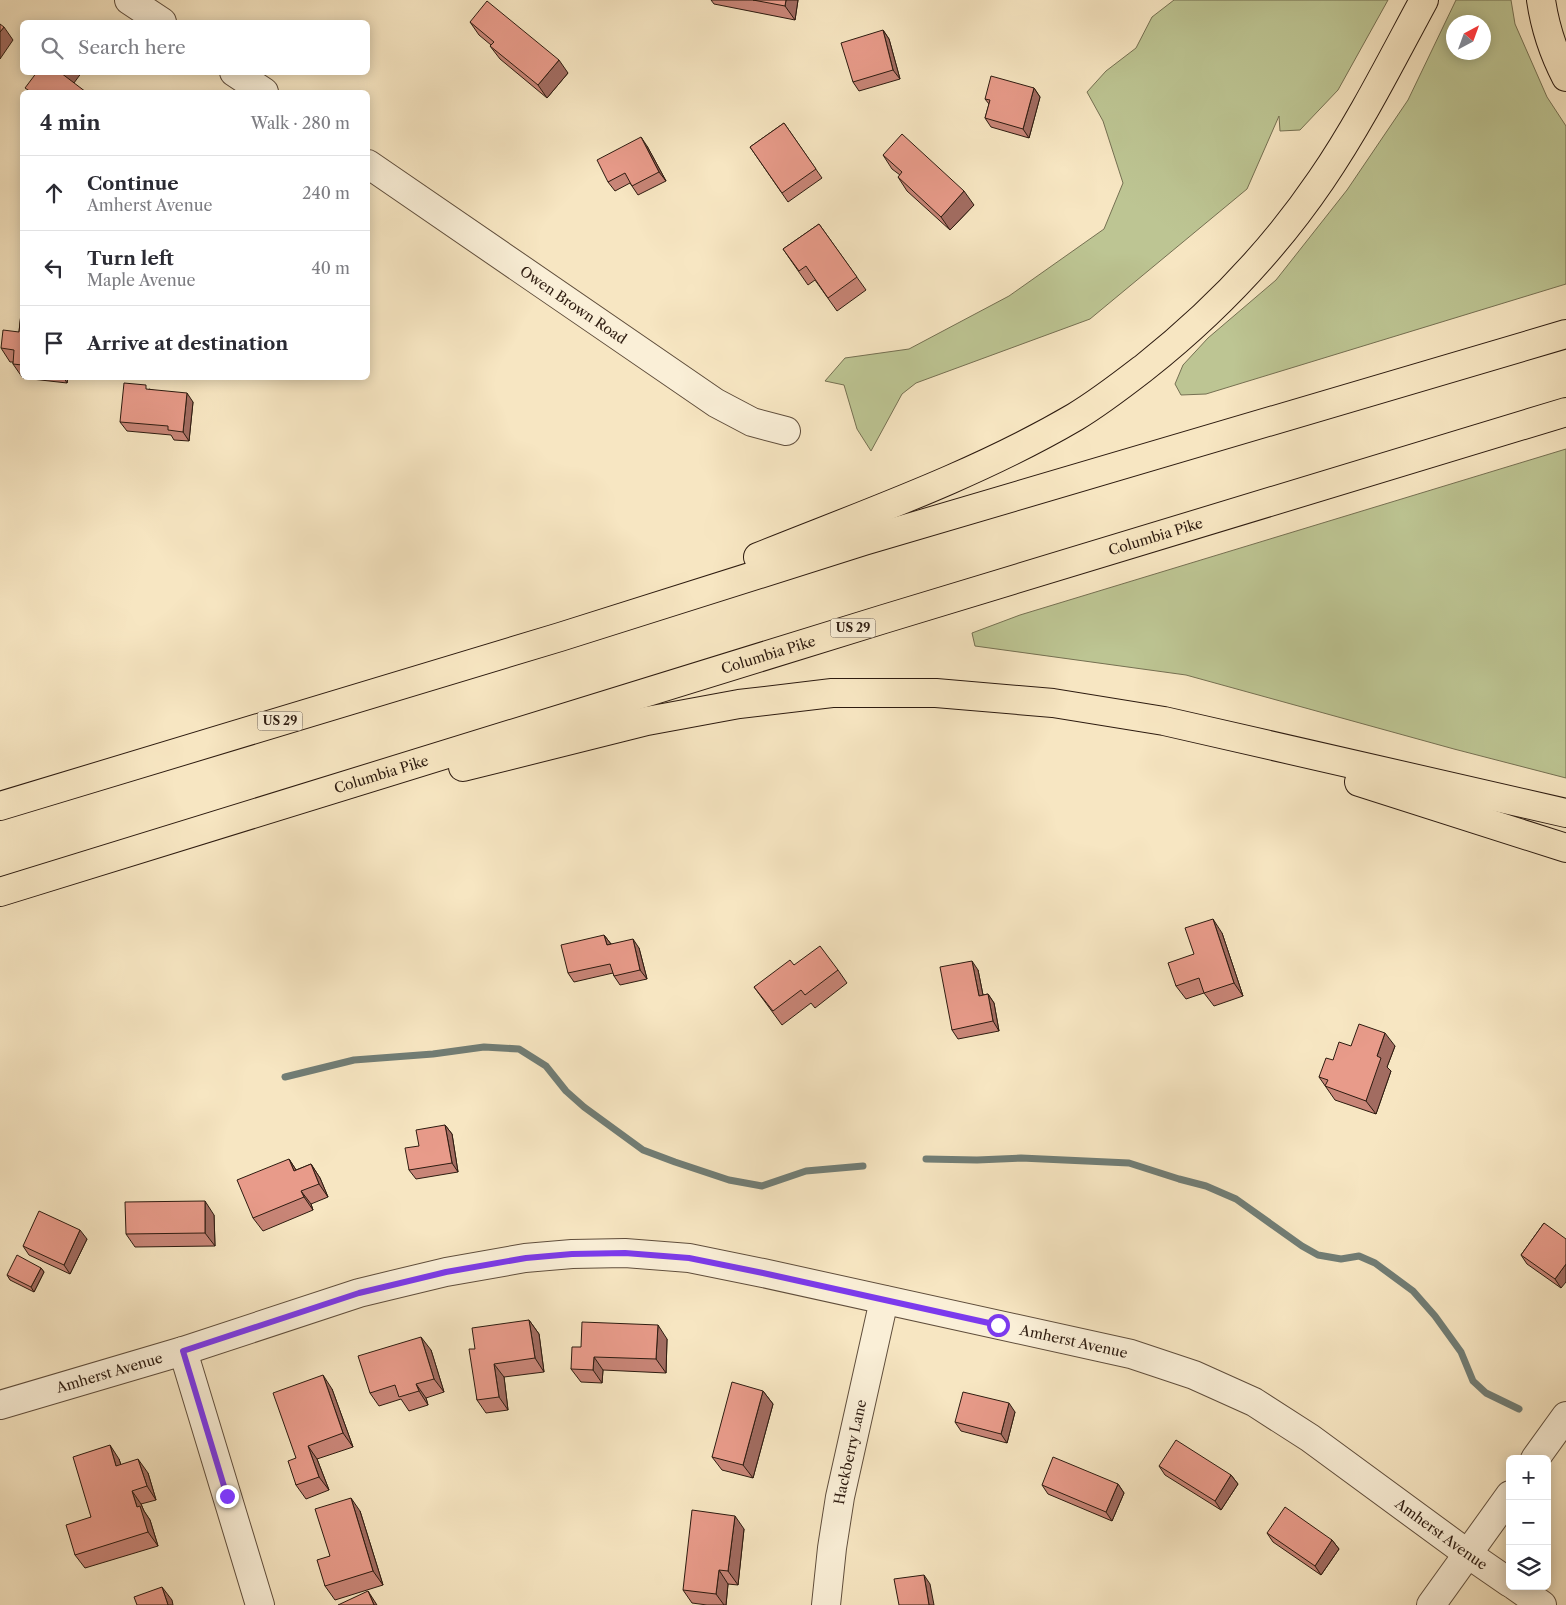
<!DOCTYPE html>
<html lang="en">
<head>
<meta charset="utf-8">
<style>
  :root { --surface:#fff; --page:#f2f2f3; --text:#2b2b33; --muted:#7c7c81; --line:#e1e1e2 }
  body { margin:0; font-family:"Libre Caslon Text",serif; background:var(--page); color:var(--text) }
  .controls { position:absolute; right:15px; bottom:15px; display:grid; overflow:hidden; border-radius:8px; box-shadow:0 2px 12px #0003 }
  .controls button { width:45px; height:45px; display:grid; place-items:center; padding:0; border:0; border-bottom:1px solid var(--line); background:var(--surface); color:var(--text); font:25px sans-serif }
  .compass { position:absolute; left:1446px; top:15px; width:45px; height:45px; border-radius:50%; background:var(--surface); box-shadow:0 2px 12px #0003; rotate:41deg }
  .stop { position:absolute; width:15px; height:15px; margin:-11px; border:4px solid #7c3aed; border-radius:50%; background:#fff }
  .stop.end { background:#7c3aed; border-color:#fff; box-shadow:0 1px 5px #0008 }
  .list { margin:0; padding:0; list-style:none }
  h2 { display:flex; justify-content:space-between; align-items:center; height:65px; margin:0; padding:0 20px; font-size:21px }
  h2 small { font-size:16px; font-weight:400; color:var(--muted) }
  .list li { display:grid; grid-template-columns:32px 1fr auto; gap:15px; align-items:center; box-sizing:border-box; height:75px; padding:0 20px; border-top:1px solid var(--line) }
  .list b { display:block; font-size:19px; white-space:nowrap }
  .list p { margin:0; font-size:16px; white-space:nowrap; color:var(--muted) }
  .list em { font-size:16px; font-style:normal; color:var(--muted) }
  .icon { flex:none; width:28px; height:28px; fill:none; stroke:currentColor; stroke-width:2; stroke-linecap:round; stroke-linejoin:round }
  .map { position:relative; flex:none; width:1566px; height:1605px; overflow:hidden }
  .search { position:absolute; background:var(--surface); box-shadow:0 2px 12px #0003; left:20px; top:20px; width:350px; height:55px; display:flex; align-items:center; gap:12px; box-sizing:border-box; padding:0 18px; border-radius:8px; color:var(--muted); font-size:19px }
  .panel { position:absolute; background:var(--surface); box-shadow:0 2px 12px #0003; left:20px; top:90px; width:350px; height:290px; border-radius:8px }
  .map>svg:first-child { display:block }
  .green { fill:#bdc593; stroke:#757052; fill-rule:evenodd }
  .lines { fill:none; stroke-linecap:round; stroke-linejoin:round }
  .stream { stroke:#717d75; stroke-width:7 }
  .street-casing { stroke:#604e3c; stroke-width:30 }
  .highway-casing { stroke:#2d1b10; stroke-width:30 }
  .street { stroke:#faefd7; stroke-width:28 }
  .highway { stroke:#f7e6c2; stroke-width:28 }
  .wall { fill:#c88577; stroke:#2d1b10 }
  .shaded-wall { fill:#a26c61; stroke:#2d1b10 }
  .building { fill:#e89b8a; stroke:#2d1b10 }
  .route { stroke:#7c3aed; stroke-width:6 }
  .labels { text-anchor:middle; stroke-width:4; stroke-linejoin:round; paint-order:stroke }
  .shield { fill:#faefd7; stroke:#6a5b4c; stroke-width:1 }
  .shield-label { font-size:12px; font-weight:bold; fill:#2d1b10 }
  .street-label { font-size:14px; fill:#2d1b10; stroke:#faefd7 }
</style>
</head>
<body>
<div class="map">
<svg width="1566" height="1605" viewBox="0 0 1566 1605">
  <rect width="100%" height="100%" fill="#f7e6c2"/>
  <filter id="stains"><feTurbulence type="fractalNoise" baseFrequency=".004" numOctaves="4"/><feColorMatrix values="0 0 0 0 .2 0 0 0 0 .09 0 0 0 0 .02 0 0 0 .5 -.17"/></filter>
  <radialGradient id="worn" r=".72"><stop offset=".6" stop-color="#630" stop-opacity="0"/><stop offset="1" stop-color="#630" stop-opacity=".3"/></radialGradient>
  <path class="green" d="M 1174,0 L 1388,0 L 1338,90 L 1300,130 L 1280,131 L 1279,116 L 1247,189 L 1090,319 L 916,383 L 902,394 L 871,451 L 857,429 L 844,385 L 825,381 L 845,358 L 909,349 L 1009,296 L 1104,229 L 1123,183 L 1103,121 L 1087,92 L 1106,71 L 1136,48 L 1152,17 Z
    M 1456,0 L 1511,0 L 1515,24 L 1547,97 L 1566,126 L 1566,284 L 1206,394 L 1181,395 L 1175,384 L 1183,365 L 1208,338 L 1276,280 L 1347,190 L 1408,100 ZM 1454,22 L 1484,22 L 1484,52 L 1454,52 Z
    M 1566,449 L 1566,778 L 1454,749 L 1186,675 L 975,646 L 972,633 L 1020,615 Z"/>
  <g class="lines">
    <path class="stream" d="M 285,1077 L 354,1060 L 433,1054 L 484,1047 L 519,1049 L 546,1066 L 566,1091 L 584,1107 L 643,1150 L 675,1162 L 729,1180 L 762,1186 L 806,1171 L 863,1166
      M 926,1159 L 977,1160 L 1021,1158 L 1129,1163 L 1179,1179 L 1206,1186 L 1236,1199 L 1302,1246 L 1318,1255 L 1341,1259 L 1359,1256 L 1375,1263 L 1413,1291 L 1435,1316 L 1461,1352 L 1473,1381 L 1486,1393 L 1519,1409"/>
    <g class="street-casing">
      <g id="street">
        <path d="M 129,0 L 162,22"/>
        <path d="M 234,72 L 264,92"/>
        <path id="s1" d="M 368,164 L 716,403 L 752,422 L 786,431"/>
        <path d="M 183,1351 L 260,1605"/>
        <path id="s2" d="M 0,1405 L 183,1351 L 359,1293 L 446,1272 L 525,1258 L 572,1254 L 625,1253 L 689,1258 L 763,1273 L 1131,1354 L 1194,1375 L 1254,1402 L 1310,1438 L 1468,1554 L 1510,1583"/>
        <path d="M 1535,1459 L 1566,1416"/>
        <path d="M 1515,1586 L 1542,1605"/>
        <path id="s3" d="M 826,1605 L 832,1548 L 840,1497 L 884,1300"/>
        <path d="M 1431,1605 L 1510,1495"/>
      </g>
    </g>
    <g class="highway-casing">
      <g id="highway">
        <path d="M 1541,0 C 1545,27 1553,52 1566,77"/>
        <path d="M 758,557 C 865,514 976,475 1075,417 C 1100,402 1123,384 1145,367 C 1213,313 1272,252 1321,180 C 1360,123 1391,61 1424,0"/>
        <path d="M 463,767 L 647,721 L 739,704 L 832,693 L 936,693 L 1053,703 L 1164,721 L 1566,813"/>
        <path d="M 1359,782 L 1566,848"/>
        <path d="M 0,806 L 560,637 L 864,541 L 1566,334"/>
        <path id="s4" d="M 0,892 L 884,619 L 1566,412"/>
      </g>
    </g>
    <use href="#street" class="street"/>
    <use href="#highway" class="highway"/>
  </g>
  <path class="wall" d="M 711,0 L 798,0 L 795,20 L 714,4 Z
    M 470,22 L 568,73 L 547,98 L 500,59 L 490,46 L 491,45 L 479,35 Z
    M 883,30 L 889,39 L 900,79 L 859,91 L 853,82 Z
    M 1034,88 L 1040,97 L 1029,138 L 991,127 L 985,118 L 989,104 L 985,99 Z
    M 784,123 L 822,178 L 788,202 L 750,147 Z
    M 647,146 L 666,181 L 638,195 L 630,183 L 615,191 L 608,182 Z
    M 883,155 L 974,205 L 950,230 L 907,191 L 898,177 L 900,175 L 892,169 Z
    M 819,224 L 866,290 L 837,311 L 815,280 L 808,285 L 783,249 Z
    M 22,304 L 22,377 L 13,364 L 13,362 L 10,362 L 1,348 L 19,332 Z
    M 23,378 L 68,378 L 67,383 Z
    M 149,389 L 193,402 L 189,441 L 174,440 L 171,435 L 127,431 L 120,422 Z
    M 1222,933 L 1243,996 L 1214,1006 L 1204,993 L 1186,999 L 1176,986 L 1194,954 Z
    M 604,935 L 611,944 L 639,948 L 647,979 L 620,985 L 614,976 L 613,973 L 574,982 L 568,973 Z
    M 794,965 L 838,970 L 847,983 L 815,1008 L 811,1003 L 782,1025 L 754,987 Z
    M 978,970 L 983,995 L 988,994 L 994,1003 L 999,1031 L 958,1039 L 952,1030 Z
    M 1351,1046 L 1395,1046 L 1387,1067 L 1391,1071 L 1376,1114 L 1335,1100 L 1319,1077 L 1333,1060 Z
    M 445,1125 L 452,1134 L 458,1172 L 416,1179 L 409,1170 L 419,1146 Z
    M 289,1159 L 296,1170 L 311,1164 L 320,1178 L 328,1197 L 311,1204 L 313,1210 L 263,1231 L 253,1218 Z
    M 214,1215 L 215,1246 L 135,1247 L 126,1234 Z
    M 1544,1223 L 1561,1288 L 1527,1264 L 1521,1255 Z
    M 87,1239 L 70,1274 L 29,1255 L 23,1246 Z
    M 41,1268 L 44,1272 L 34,1292 L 10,1280 L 7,1275 Z
    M 529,1320 L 539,1334 L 544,1372 L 504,1377 L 508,1410 L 486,1413 L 477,1400 L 475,1349 Z
    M 667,1339 L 666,1373 L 603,1370 L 602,1383 L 581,1382 L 571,1369 L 581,1347 Z
    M 431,1350 L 444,1392 L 426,1398 L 428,1405 L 409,1411 L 401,1399 L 379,1406 L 370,1393 Z
    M 332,1389 L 353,1447 L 317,1459 L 329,1490 L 306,1499 L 296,1485 L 296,1458 Z
    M 763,1391 L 773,1404 L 753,1478 L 722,1470 L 712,1457 Z
    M 1015,1412 L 1007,1443 L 961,1431 L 955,1422 Z
    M 119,1459 L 121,1465 L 148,1473 L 156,1500 L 141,1504 L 144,1511 L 150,1520 L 158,1546 L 85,1568 L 75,1555 L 91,1517 Z
    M 1159,1466 L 1231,1475 L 1238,1484 L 1221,1510 L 1165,1475 Z
    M 1118,1484 L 1124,1493 L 1112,1521 L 1048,1494 L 1042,1485 Z
    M 360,1511 L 383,1585 L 335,1600 L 325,1586 L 330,1556 Z
    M 744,1529 L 738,1585 L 728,1584 L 726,1605 L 707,1605 L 692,1603 L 683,1590 Z
    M 1267,1533 L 1332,1540 L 1339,1549 L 1321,1575 L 1273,1542 Z"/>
  <path class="shaded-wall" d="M 786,0 L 798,0 L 795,20 L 785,6 Z
    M 4,27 L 13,40 L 0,59 L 0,32 Z
    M 883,30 L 889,39 L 900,79 L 893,70 Z
    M 559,60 L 568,73 L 547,98 L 538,85 Z
    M 62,72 L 82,72 L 71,87 L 61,73 Z
    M 1034,88 L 1040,97 L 1029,138 L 1023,129 Z
    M 641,137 L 647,146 L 666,181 L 659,172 Z
    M 964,191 L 974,205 L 950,230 L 941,217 Z
    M 64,378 L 68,378 L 67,383 Z
    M 187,393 L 193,402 L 189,441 L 183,432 Z
    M 1213,919 L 1222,933 L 1243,996 L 1234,983 Z
    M 604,935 L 611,944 L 607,945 Z
    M 633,939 L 639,948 L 647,979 L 640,970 Z
    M 972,961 L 978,970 L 985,1005 L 979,996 Z
    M 988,994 L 994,1003 L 999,1031 L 993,1021 Z
    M 1385,1033 L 1395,1046 L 1387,1067 L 1391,1071 L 1376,1114 L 1366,1101 L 1377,1056 Z
    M 445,1125 L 452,1134 L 458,1172 L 452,1163 Z
    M 289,1159 L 298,1173 L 294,1171 Z
    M 311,1164 L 320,1178 L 328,1197 L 319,1184 Z
    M 301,1191 L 311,1204 L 313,1210 L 304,1197 Z
    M 205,1201 L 214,1215 L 215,1246 L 205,1233 Z
    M 80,1230 L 87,1239 L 70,1274 L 64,1265 Z
    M 1566,1264 L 1566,1282 L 1561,1288 L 1555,1279 Z
    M 41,1268 L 44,1272 L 34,1292 L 31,1287 Z
    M 529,1320 L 539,1334 L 544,1372 L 535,1358 Z
    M 658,1325 L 667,1339 L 666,1373 L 656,1359 Z
    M 421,1337 L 431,1350 L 444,1392 L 434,1379 Z
    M 594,1357 L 603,1370 L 602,1383 L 593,1370 Z
    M 494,1364 L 504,1377 L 508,1410 L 499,1397 Z
    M 323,1375 L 332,1389 L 353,1447 L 343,1433 Z
    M 416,1384 L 426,1398 L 428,1405 L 419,1391 Z
    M 763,1391 L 773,1404 L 753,1478 L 743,1465 Z
    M 1009,1403 L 1015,1412 L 1007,1443 L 1001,1434 Z
    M 110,1445 L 119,1459 L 126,1480 L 116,1466 Z
    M 308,1446 L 317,1459 L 329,1490 L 319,1477 Z
    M 138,1459 L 148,1473 L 156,1500 L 147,1486 Z
    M 1231,1475 L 1238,1484 L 1221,1510 L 1215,1501 Z
    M 1118,1484 L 1124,1493 L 1112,1521 L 1106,1512 Z
    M 132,1491 L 141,1504 L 144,1511 L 150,1520 L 158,1546 L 148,1532 L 137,1507 Z
    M 351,1498 L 360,1511 L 383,1585 L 373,1571 Z
    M 735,1516 L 744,1529 L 738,1585 L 728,1571 Z
    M 1332,1540 L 1339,1549 L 1321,1575 L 1315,1566 Z
    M 719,1570 L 728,1584 L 726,1605 L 724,1605 L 716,1594 Z
    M 924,1575 L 930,1584 L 934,1605 L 929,1605 Z
    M 162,1587 L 172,1600 L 173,1605 L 168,1605 Z
    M 368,1591 L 377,1605 L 374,1605 Z"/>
  <path class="building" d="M 753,0 L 786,0 L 785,6 Z
    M 487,1 L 559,60 L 538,85 L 490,46 L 494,42 L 470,22 Z
    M 0,24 L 4,27 L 0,32 Z
    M 883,30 L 893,70 L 853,82 L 841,43 Z
    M 37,72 L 62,72 L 61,73 L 86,92 L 31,92 L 25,88 Z
    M 991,76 L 1034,88 L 1023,129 L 985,118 L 990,100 L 985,99 Z
    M 784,123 L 816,169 L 782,193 L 750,147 Z
    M 902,134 L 964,191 L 941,217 L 898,177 L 902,172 L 883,155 Z
    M 641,137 L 659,172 L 632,186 L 625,173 L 608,182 L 597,160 Z
    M 819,224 L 857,277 L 828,298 L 806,266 L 799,271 L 783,249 Z
    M 22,304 L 22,365 L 13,364 L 14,350 L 1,348 L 3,330 L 19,332 Z
    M 124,383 L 146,385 L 146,389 L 187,393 L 183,432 L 168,430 L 168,426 L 120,422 Z
    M 1213,919 L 1234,983 L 1204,993 L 1199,978 L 1176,986 L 1168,963 L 1194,954 L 1185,928 Z
    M 604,935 L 607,945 L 633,939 L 640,970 L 614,976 L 610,964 L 568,973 L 561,945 Z
    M 820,946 L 838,970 L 805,995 L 801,990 L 773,1011 L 754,987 L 790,960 L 794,965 Z
    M 972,961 L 979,996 L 988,994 L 993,1021 L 952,1030 L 940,967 Z
    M 1359,1024 L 1385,1033 L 1377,1056 L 1381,1058 L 1366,1101 L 1325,1086 L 1328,1080 L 1319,1077 L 1326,1058 L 1333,1060 L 1339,1042 L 1351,1046 Z
    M 445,1125 L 452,1163 L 409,1170 L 405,1148 L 419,1146 L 416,1130 Z
    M 289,1159 L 294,1171 L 311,1164 L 319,1184 L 301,1191 L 304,1197 L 253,1218 L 237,1180 Z
    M 205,1201 L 205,1233 L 126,1234 L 125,1202 Z
    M 39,1211 L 80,1230 L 64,1265 L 23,1246 Z
    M 1544,1223 L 1566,1239 L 1566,1264 L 1555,1279 L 1521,1255 Z
    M 17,1255 L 41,1268 L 31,1287 L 7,1275 Z
    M 529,1320 L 535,1358 L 494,1364 L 499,1397 L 477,1400 L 469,1349 L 475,1349 L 472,1328 Z
    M 582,1322 L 658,1325 L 656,1359 L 594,1357 L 593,1370 L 571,1369 L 572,1347 L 581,1347 Z
    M 421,1337 L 434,1379 L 416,1384 L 419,1391 L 399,1397 L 395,1385 L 370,1393 L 358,1356 Z
    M 323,1375 L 343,1433 L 308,1446 L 319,1477 L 296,1485 L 288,1461 L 296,1458 L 273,1393 Z
    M 732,1382 L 763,1391 L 743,1465 L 712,1457 Z
    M 963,1392 L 1009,1403 L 1001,1434 L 955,1422 Z
    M 1176,1440 L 1231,1475 L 1215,1501 L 1159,1466 Z
    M 110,1445 L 116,1466 L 138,1459 L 147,1486 L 132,1491 L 137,1507 L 140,1506 L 148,1532 L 75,1555 L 66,1525 L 91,1517 L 73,1457 Z
    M 1053,1457 L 1118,1484 L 1106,1512 L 1042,1485 Z
    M 351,1498 L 373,1571 L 325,1586 L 317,1560 L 330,1556 L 315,1509 Z
    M 1285,1507 L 1332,1540 L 1315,1566 L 1267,1533 Z
    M 692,1510 L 735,1516 L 728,1571 L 719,1570 L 716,1594 L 683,1590 Z
    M 924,1575 L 929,1605 L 899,1605 L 894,1579 Z
    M 162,1587 L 168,1605 L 137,1605 L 134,1597 Z
    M 368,1591 L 374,1605 L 338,1605 Z"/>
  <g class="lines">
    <path class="route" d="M 227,1496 L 183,1351 L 359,1293 L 446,1272 L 526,1258 L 572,1254 L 625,1253 L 689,1258 L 763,1273 L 998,1325"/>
  </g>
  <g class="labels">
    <g class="shield">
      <rect x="830.5" y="618.5" width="45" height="19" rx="4"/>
      <rect x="257.5" y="711.5" width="45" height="19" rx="4"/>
    </g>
    <g class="shield-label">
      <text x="853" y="632">US 29</text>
      <text x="280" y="725">US 29</text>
    </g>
    <g class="street-label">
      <text dy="5" stroke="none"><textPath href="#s1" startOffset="249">Owen Brown Road</textPath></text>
      <text dy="5" stroke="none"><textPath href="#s4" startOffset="1209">Columbia Pike</textPath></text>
      <text dy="5" stroke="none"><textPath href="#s4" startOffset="804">Columbia Pike</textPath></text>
      <text dy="5" stroke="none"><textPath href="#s4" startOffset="399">Columbia Pike</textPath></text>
      <text dy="5" stroke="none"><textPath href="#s2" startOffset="1104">Amherst Avenue</textPath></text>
      <text dy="5" stroke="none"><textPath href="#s2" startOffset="114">Amherst Avenue</textPath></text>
      <text dy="5" stroke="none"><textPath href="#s3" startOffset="155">Hackberry Lane</textPath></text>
      <text dy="5" stroke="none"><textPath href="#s2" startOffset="1524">Amherst Avenue</textPath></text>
    </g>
  </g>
  <rect width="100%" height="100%" filter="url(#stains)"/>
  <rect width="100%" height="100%" fill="url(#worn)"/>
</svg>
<div class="controls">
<button>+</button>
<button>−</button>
<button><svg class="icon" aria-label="layers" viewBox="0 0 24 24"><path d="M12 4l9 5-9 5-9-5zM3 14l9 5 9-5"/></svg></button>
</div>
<svg class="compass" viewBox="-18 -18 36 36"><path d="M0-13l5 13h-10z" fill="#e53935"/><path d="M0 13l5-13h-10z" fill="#7c7c81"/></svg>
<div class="stop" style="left:998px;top:1325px"></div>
<div class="stop end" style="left:227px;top:1496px"></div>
<div class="search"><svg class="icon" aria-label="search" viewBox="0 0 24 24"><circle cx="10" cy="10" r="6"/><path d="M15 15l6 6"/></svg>Search here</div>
<section class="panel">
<h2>4 min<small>Walk · 280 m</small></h2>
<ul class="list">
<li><svg class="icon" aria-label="ahead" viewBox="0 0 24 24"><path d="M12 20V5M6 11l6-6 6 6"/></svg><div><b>Continue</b><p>Amherst Avenue</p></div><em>240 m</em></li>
<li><svg class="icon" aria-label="left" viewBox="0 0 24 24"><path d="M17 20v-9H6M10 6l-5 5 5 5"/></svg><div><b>Turn left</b><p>Maple Avenue</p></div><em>40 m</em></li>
<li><svg class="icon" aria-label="arrive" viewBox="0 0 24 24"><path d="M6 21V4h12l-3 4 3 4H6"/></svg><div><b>Arrive at destination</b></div></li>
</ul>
</section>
</div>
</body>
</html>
